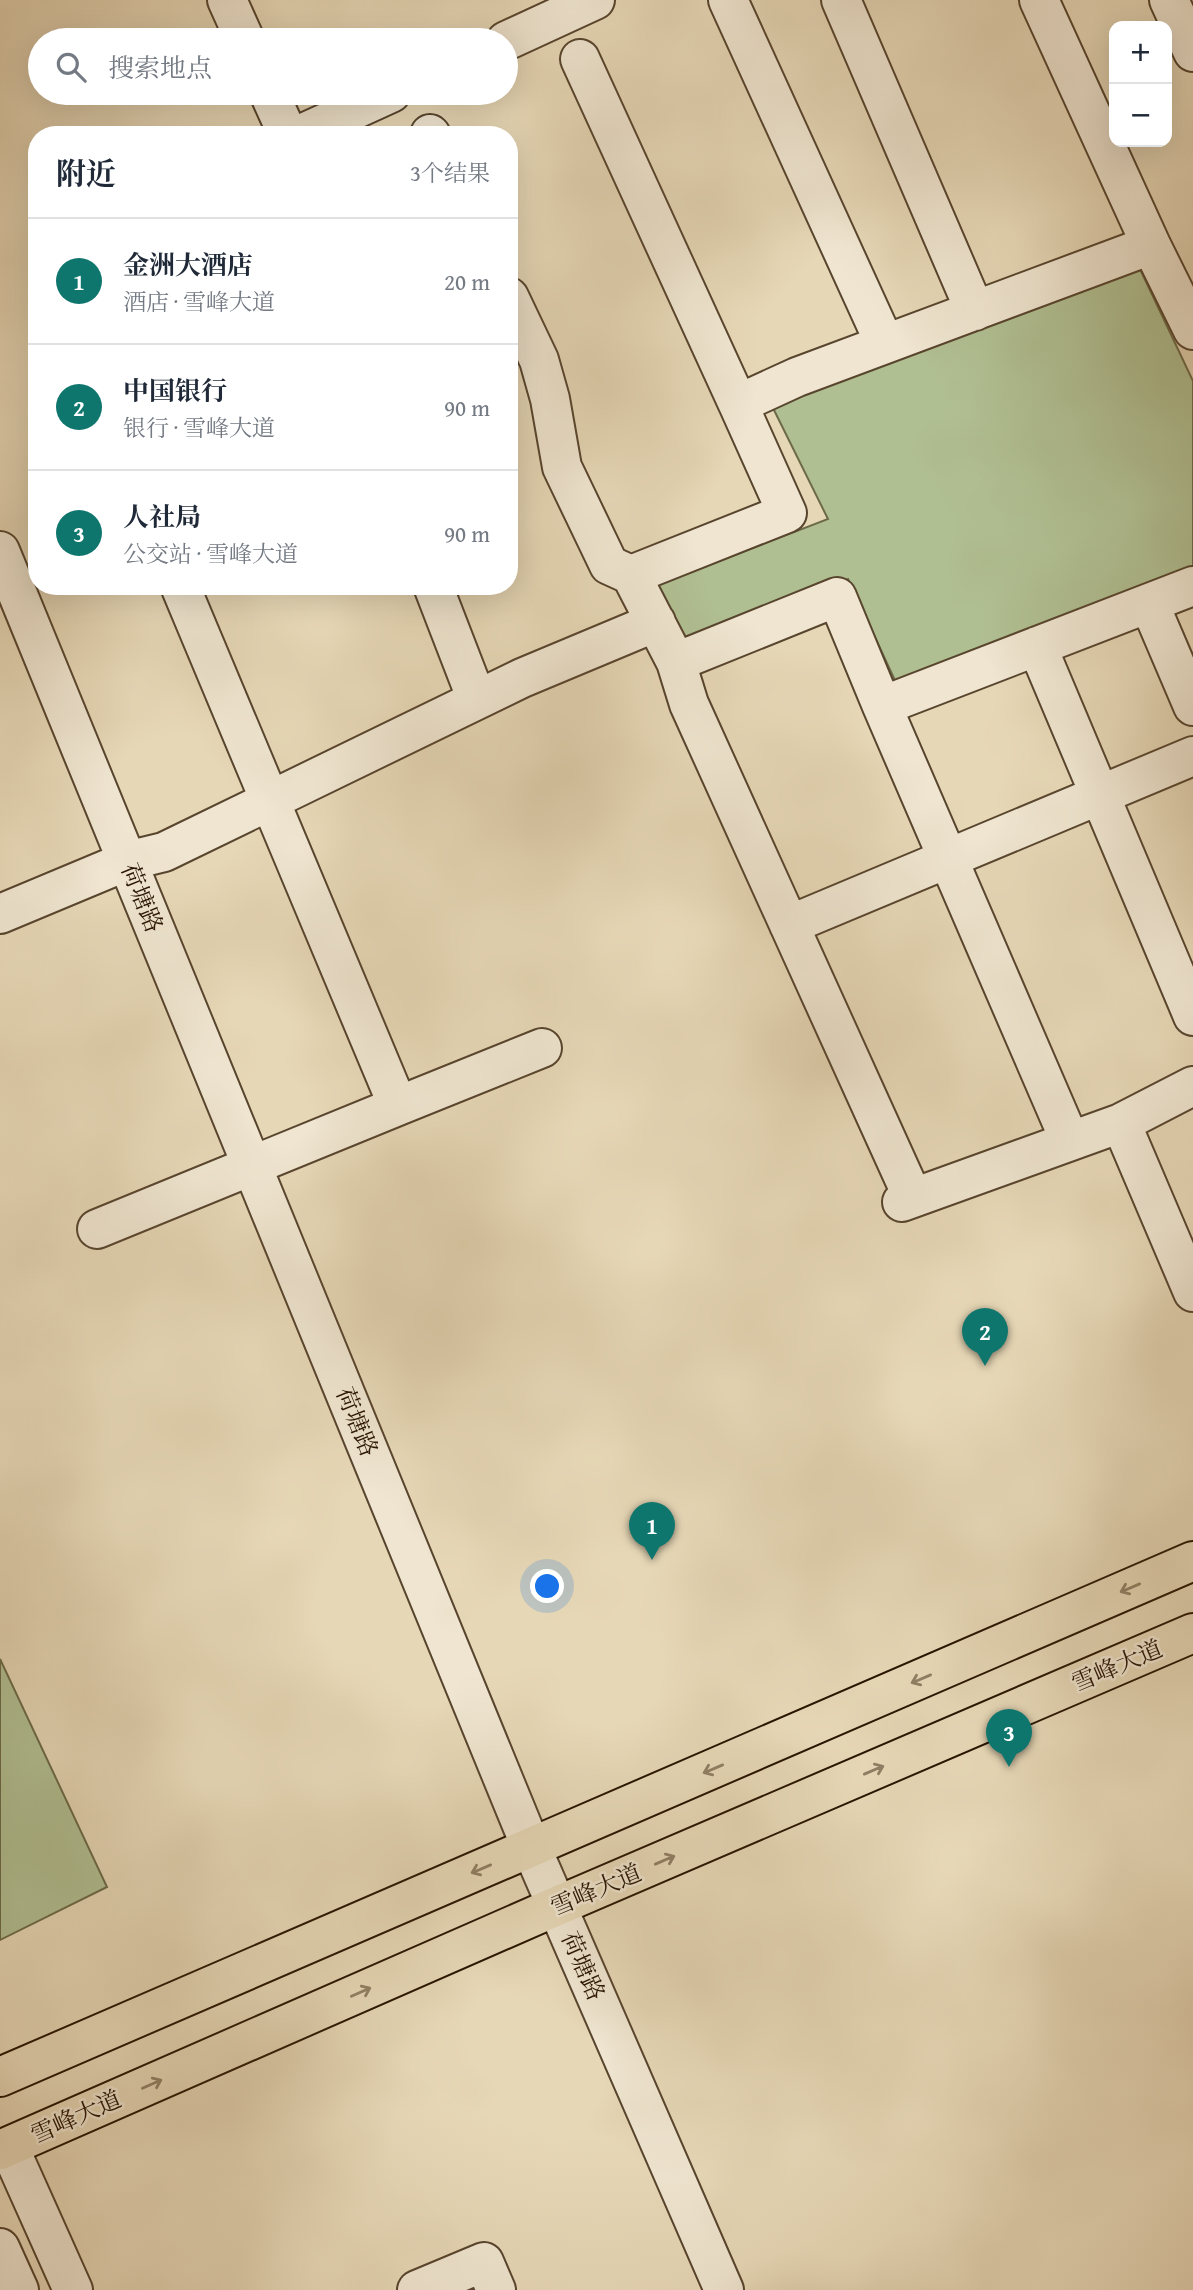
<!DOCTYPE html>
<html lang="zh">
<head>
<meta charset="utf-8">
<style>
  :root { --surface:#fff; --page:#f2f2f3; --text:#1f2937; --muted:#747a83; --line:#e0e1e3; --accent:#0f766e }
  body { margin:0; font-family:"Gentium Book Plus","Noto Serif SC",serif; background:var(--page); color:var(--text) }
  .controls { position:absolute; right:21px; top:21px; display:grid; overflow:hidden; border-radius:14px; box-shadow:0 7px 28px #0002 }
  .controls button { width:63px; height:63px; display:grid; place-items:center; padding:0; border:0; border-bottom:2px solid var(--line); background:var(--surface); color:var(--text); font:35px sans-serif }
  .you { position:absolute; left:548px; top:1587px; width:24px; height:24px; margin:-18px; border:5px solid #fff; border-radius:50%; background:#1a73e8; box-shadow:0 0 0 10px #1a73e833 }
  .badge { display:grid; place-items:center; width:46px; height:46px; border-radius:50%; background:var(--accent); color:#fff; font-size:23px; font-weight:700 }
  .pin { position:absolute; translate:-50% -58px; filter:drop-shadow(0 2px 4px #0008) }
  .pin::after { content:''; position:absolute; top:37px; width:24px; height:21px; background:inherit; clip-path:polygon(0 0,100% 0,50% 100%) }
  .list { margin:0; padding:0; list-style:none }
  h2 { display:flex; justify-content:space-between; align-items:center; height:91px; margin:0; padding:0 28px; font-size:30px }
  h2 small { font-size:23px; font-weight:400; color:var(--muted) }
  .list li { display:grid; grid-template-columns:46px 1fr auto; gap:21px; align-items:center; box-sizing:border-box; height:126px; padding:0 28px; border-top:2px solid var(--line) }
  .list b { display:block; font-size:26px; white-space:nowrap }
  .list p { margin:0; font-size:23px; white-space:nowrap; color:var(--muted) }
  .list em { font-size:23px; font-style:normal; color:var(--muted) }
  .icon { flex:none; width:38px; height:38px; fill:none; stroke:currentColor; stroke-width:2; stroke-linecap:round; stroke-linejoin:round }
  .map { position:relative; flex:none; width:1193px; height:2290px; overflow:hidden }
  .search { position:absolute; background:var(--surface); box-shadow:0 7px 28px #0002; left:28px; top:28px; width:490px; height:77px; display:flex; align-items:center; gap:18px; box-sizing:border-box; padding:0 24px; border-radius:38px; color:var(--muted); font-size:26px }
  .panel { position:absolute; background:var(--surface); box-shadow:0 7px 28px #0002; left:28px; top:126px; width:490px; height:469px; border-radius:28px }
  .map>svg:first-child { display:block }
  .green { fill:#b0bf92; stroke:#6c6a49; stroke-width:2 }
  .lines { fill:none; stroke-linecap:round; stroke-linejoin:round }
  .minor-casing { stroke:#58452e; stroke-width:42 }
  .major-casing { stroke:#281400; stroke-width:42 }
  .minor { stroke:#efe5d0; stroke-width:38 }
  .major { stroke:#e6d7b6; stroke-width:38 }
  .oneway { stroke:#907f64 }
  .labels { text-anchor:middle; stroke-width:5; stroke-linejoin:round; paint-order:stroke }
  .street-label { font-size:24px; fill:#281400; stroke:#efe5d0 }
</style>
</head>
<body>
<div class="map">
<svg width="1193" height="2290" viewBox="0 0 1193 2290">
  <rect width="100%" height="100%" fill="#e6d7b6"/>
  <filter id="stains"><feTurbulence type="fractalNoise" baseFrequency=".00286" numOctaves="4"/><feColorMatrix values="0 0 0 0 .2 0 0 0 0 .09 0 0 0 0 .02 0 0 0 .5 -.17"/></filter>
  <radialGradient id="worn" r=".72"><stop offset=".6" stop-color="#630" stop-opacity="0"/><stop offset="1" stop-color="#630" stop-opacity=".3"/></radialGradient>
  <path class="green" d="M 1140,269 L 1193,381 L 1193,567 L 898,687 L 848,579 L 684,643 L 657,585 L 828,519 L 772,406 Z
    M 0,1659 L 107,1887 L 0,1940 Z"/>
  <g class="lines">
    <g class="minor-casing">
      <path id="minor" d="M 227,0 L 245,40
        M 728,0 L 885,344
        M 841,0 L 975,311
        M 1039,0 L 1151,245
        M 1169,0 L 1193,52
        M 506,41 L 595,0
        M 580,59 L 738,404
        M 269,93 L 288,135
        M 430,134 L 431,135
        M 299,135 L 391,93
        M 509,297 L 539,360 L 550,399 L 562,467 L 609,565 L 631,575
        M 1193,330 L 1151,245 L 797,377 L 738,404 L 787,513 L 631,575 L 676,662 L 837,597 L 882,706 L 1193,586
        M 0,551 L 531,1847 L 724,2290
        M 433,586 L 477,700
        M 1149,603 L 1193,706
        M 1037,646 L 1193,1016
        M 676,662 L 689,704 L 913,1198
        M 882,706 L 1070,1141
        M 0,914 L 127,861 L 164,852 L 522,678 L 656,622
        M 789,925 L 1193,756
        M 398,1106 L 542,1048
        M 1121,1123 L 1193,1292
        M 902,1202 L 1121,1123 L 1193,1086
        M 97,1229 L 398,1106 L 180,586
        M 9,2147 L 73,2290
        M 0,2248 L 19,2290
        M 417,2290 L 484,2262 L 496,2290"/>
    </g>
    <g class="major-casing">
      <path id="major" d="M 0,2077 L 1193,1561
        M 0,2150 L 557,1906 L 1193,1633"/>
    </g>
    <use href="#minor" class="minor"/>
    <use href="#major" class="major"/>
  </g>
  <defs><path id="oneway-shaft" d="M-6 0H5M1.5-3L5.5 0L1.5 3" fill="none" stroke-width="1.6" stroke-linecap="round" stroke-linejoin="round" transform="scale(1.75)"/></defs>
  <g class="oneway">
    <use href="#oneway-shaft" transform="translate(1130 1588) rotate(157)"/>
    <use href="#oneway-shaft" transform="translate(921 1679) rotate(157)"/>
    <use href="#oneway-shaft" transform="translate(713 1769) rotate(157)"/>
    <use href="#oneway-shaft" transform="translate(874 1770) rotate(-23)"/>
    <use href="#oneway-shaft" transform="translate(665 1860) rotate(-23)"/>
    <use href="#oneway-shaft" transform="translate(481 1869) rotate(157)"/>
    <use href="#oneway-shaft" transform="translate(361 1992) rotate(-24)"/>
    <use href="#oneway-shaft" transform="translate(152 2084) rotate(-24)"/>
  </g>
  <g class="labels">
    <g class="street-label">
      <text transform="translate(142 898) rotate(68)" y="8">荷塘路</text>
      <text transform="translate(357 1422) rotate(68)" y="8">荷塘路</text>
      <text transform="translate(1117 1666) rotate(-23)" y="8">雪峰大道</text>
      <text transform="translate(596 1890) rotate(-23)" y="8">雪峰大道</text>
      <text transform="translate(583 1966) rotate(66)" y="8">荷塘路</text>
      <text transform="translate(76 2117) rotate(-24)" y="8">雪峰大道</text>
    </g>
  </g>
  <rect width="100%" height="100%" filter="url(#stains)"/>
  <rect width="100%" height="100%" fill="url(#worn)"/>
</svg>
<div class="controls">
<button>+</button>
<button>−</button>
</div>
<div class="you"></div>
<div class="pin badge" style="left:652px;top:1560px">1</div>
<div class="pin badge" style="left:985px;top:1366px">2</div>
<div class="pin badge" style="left:1009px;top:1767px">3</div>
<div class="search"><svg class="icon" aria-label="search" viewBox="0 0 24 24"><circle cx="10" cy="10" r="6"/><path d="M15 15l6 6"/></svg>搜索地点</div>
<section class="panel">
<h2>附近<small>3个结果</small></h2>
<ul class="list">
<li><span class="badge">1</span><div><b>金洲大酒店</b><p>酒店 · 雪峰大道</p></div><em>20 m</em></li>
<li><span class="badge">2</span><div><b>中国银行</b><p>银行 · 雪峰大道</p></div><em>90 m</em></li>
<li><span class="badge">3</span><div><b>人社局</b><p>公交站 · 雪峰大道</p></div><em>90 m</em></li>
</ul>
</section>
</div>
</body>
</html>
